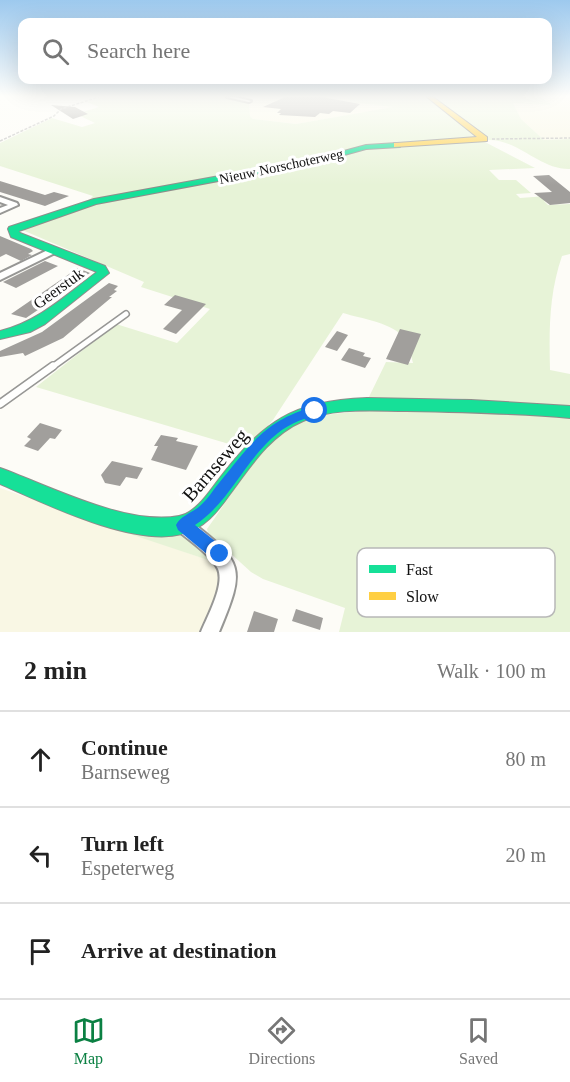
<!DOCTYPE html>
<html lang="en">
<head>
<meta charset="utf-8">
<style>
  :root { --surface:#fff; --page:#f2f2f2; --text:#222; --muted:#767676; --line:#e0e0e0; --accent:#0b8043 }
  body { margin:0; font-family:Georgia,serif; background:var(--page); color:var(--text) }
  .stop { position:absolute; width:18px; height:18px; margin:-14px; border:4px solid #1a73e8; border-radius:50%; background:#fff }
  .stop.end { background:#1a73e8; border-color:#fff; box-shadow:0 2px 6px #0008 }
  .list { margin:0; padding:0; list-style:none }
  h2 { display:flex; justify-content:space-between; align-items:center; height:78px; margin:0; padding:0 24px; font-size:26px }
  h2 small { font-size:20px; font-weight:400; color:var(--muted) }
  .list li { display:grid; grid-template-columns:39px 1fr auto; gap:18px; align-items:center; box-sizing:border-box; height:96px; padding:0 24px; border-top:2px solid var(--line) }
  .list b { display:block; font-size:22px; white-space:nowrap }
  .list p { margin:0; font-size:20px; white-space:nowrap; color:var(--muted) }
  .list em { font-size:20px; font-style:normal; color:var(--muted) }
  .icon { flex:none; width:33px; height:33px; fill:none; stroke:currentColor; stroke-width:2; stroke-linecap:round; stroke-linejoin:round }
  .map { position:relative; flex:none; width:570px; height:632px; overflow:hidden }
  .search { position:absolute; background:var(--surface); box-shadow:0 6px 24px #0002; left:18px; right:18px; top:18px; height:66px; display:flex; align-items:center; gap:15px; box-sizing:border-box; padding:0 21px; border-radius:12px; color:var(--muted); font-size:22px }
  .sheet { height:366px; background:var(--surface) }
  nav { display:flex; justify-content:space-around; align-items:center; box-sizing:border-box; height:84px; border-top:2px solid var(--line); background:var(--surface); font-size:16px; color:var(--muted) }
  nav a { display:grid; justify-items:center; gap:3px }
  nav .on { color:var(--accent) }
  .map>svg:first-child { display:block }
  .farmland { fill:#f9f7e4 }
  .green { fill:#e7f3d7 }
  .building { fill:#a19f9c }
  .lines { fill:none; stroke-linecap:round; stroke-linejoin:round }
  .lane-far1-casing { stroke:#979795; stroke-width:8 }
  .lane-casing { stroke:#979795; stroke-width:10 }
  .street-casing { stroke:#979795; stroke-width:4 }
  .fast-casing { stroke:#8e8d8b; stroke-width:2 }
  .slow-casing { stroke:#8e8d8b; stroke-width:2 }
  .path { stroke:#b9b9b8; stroke-width:1.5; stroke-dasharray:3 1.5; stroke-linecap:butt }
  .lane-far1 { stroke:#fffffe; stroke-width:5 }
  .lane { stroke:#fffffe; stroke-width:7 }
  .street { fill:#fffffe; fill-rule:evenodd }
  .fast { fill:#16e098; fill-rule:evenodd }
  .slow { fill:#ffcf43; fill-rule:evenodd }
  .route { fill:#1a73e8 }
  .labels { text-anchor:middle; stroke-width:6; stroke-linejoin:round; paint-order:stroke }
  .far-street-label { font-size:14px; fill:#111; stroke:#fff }
  .street-label { font-size:16px; fill:#111; stroke:#fff }
  .near-street-label { font-size:20px; fill:#111; stroke:#fff }
  .key { fill:#fff; stroke:#b8b8b8; stroke-width:1.5 }
  .key-label { font-size:16px; fill:#111 }
</style>
</head>
<body>
<div class="map">
<svg width="570" height="632" viewBox="0 0 570 632">
  <rect width="100%" height="100%" fill="#fdfcf7"/>
  <path class="farmland" d="M 267,97 L 344,97 L 350,98 L 349,102 L 396,107 L 296,124 L 253,119 L 250,116 L 249,102 Z
    M 541,97 L 570,97 L 570,139 L 544,140 L 521,119 L 512,103 L 551,105 Z
    M 0,488 L 217,563 L 221,568 L 220,593 L 204,632 L 0,632 Z"/>
  <path class="green" d="M 102,97 L 226,97 L 249,102 L 250,116 L 253,119 L 296,124 L 393,107 L 349,102 L 350,98 L 344,97 L 426,97 L 480,139 L 377,144 L 317,160 L 91,202 L 88,201 L 93,196 L 0,166 L 0,143 L 52,118 L 82,127 L 95,123 L 76,114 L 99,107 L 87,102 Z
    M 432,97 L 541,97 L 552,105 L 513,103 L 521,119 L 544,140 L 570,139 L 570,169 C 540,170 518,139 488,140 Z
    M 483,141 L 535,168 L 489,170 L 499,180 L 516,180 L 531,193 L 516,194 L 520,198 L 547,196 L 554,200 L 544,201 L 548,205 L 570,204 L 570,254 L 562,256 C 549,294 549,330 550,370 L 570,374 L 570,407 L 453,398 L 368,399 L 386,362 L 413,363 C 411,356 410,345 406,340 C 393,322 362,319 343,313 L 273,420 L 246,449 L 36,387 L 116,324 L 177,343 L 210,309 L 141,287 L 144,282 L 20,229 L 84,205 L 359,149 Z
    M 380,410 L 541,412 L 570,416 L 570,632 L 339,632 L 345,608 L 263,579 L 251,572 L 208,533 L 207,529 C 231,496 262,441 297,423 C 316,413 358,412 380,410 Z
    M 131,530 L 180,535 L 193,541 L 217,563 L 121,531 Z"/>
  <path class="building" d="M 285,97 L 322,97 L 360,104 L 350,113 L 333,111 L 329,114 L 320,113 L 315,117 L 279,115 L 281,113 L 277,113 L 281,109 L 263,107 Z
    M 51,105 L 75,107 L 88,114 L 73,119 Z
    M 549,175 L 570,192 L 570,203 L 550,205 L 534,193 L 552,192 L 533,176 Z
    M 0,181 L 45,195 L 54,192 L 69,196 L 45,206 L 0,192 Z
    M 0,236 L 31,249 L 33,251 L 28,254 L 32,255 L 21,261 L 6,254 L 0,257 Z
    M 45,261 L 58,266 L 16,288 L 3,282 Z
    M 78,268 L 90,273 L 62,290 L 66,291 L 26,318 L 11,314 Z
    M 109,283 L 118,286 L 114,290 L 117,291 L 109,297 L 112,297 L 63,338 L 25,356 L 23,353 L 0,357 L 0,351 L 42,332 Z
    M 175,295 L 206,304 L 176,334 L 163,329 L 182,310 L 164,305 Z
    M 400,329 L 421,334 L 408,365 L 386,359 Z
    M 337,331 L 348,335 L 337,351 L 325,347 Z
    M 349,348 L 365,353 L 363,356 L 371,358 L 365,368 L 341,360 Z
    M 40,423 L 62,430 L 55,439 L 50,438 L 38,451 L 24,446 L 31,439 L 27,437 Z
    M 161,435 L 178,438 L 176,441 L 198,446 L 186,470 L 151,460 L 158,446 L 154,446 Z
    M 112,461 L 143,468 L 137,479 L 126,477 L 120,486 L 105,483 L 101,475 Z
    M 296,609 L 323,618 L 320,630 L 292,621 Z
    M 254,611 L 278,619 L 274,632 L 247,632 Z"/>
  <g class="lines">
    <g class="lane-far1-casing">
      <path id="lane-far1" d="M 51,368 L 126,314"/>
    </g>
    <g class="lane-casing">
      <path id="lane" d="M 0,404 L 53,366"/>
    </g>
    <g class="street-casing">
      <path id="street" d="M 227,97 L 235,97 L 251,101 L 249,102 Z
        M 0,197 L 17,203 L 18,205 L 0,213 L 0,208 L 8,205 L 0,202 Z
        M 52,248 L 55,249 L 55,253 L 0,280 L 0,273 Z
        M 183,518 L 189,520 C 244,563 246,567 219,632 L 201,632 C 207,617 225,585 218,569 C 212,556 189,540 177,530 L 175,525 L 177,520 Z"/>
    </g>
    <g class="fast-casing">
      <path id="fast" d="M 397,143 L 400,143 L 400,147 L 366,149 L 319,162 L 96,204 L 19,231 L 20,233 L 105,266 L 109,273 L 45,324 L 30,332 L 0,339 L 0,331 C 38,322 66,295 97,272 L 11,237 L 8,229 L 9,227 L 94,199 L 318,158 L 366,145 Z
        M 367,398 L 471,400 L 570,406 L 570,418 C 515,413 461,412 406,411 C 372,411 335,407 303,421 C 270,435 250,467 230,494 C 218,511 204,529 182,534 C 133,547 46,504 0,484 L 0,468 C 50,486 126,526 179,516 C 196,513 209,492 219,479 C 264,421 292,401 367,398 Z"/>
    </g>
    <g class="slow-casing">
      <path id="slow" d="M 427,97 L 433,97 L 487,137 L 487,141 L 394,147 L 394,143 L 397,143 L 477,137 Z"/>
    </g>
    <path class="path" d="M 492,139 L 570,138
      M 0,141 L 54,116 L 61,109 L 99,97"/>
    <use href="#lane-far1" class="lane-far1"/>
    <use href="#lane" class="lane"/>
    <use href="#street" class="street"/>
    <use href="#fast" class="fast"/>
    <use href="#slow" class="slow"/>
  </g>
  <linearGradient id="sky" x2="0" y2="1"><stop stop-color="#9dc9ee"/><stop offset="0.52" stop-color="#fefefb"/><stop offset="1" stop-color="#fefefb" stop-opacity="0"/></linearGradient>
  <rect width="570" height="185" fill="url(#sky)"/>
  <path class="route" d="M 315,406 L 320,408 L 320,414 C 305,418 290,423 278,433 C 245,459 230,502 195,525 L 225,549 L 228,554 L 225,560 L 220,562 L 214,560 L 178,530 L 176,525 C 181,515 193,513 201,505 C 208,499 213,490 219,483 C 251,444 264,421 315,406 Z"/>
  <g class="labels">
    <g class="far-street-label">
      <text transform="translate(281 166) rotate(-12)" y="5">Nieuw Norschoterweg</text>
    </g>
    <g class="street-label">
      <text transform="translate(58 288) rotate(-36)" y="6">Geerstuk</text>
    </g>
    <g class="near-street-label">
      <text transform="translate(215 465) rotate(-49)" y="7">Barnseweg</text>
    </g>
  </g>
  <rect x="357" y="548" width="198" height="69" rx="9" class="key"/>
  <rect x="369" y="565" width="27" height="8" fill="#16e098"/>
  <rect x="369" y="592" width="27" height="8" fill="#ffcf43"/>
  <g class="key-label">
    <text x="406" y="575">Fast</text>
    <text x="406" y="602">Slow</text>
  </g>
</svg>
<div class="stop" style="left:315px;top:411px"></div>
<div class="stop end" style="left:220px;top:554px"></div>
<div class="search"><svg class="icon" aria-label="search" viewBox="0 0 24 24"><circle cx="10" cy="10" r="6"/><path d="M15 15l6 6"/></svg>Search here</div>
</div>
<section class="sheet">
<h2>2 min<small>Walk · 100 m</small></h2>
<ul class="list">
<li><svg class="icon" aria-label="ahead" viewBox="0 0 24 24"><path d="M12 20V5M6 11l6-6 6 6"/></svg><div><b>Continue</b><p>Barnseweg</p></div><em>80 m</em></li>
<li><svg class="icon" aria-label="left" viewBox="0 0 24 24"><path d="M17 20v-9H6M10 6l-5 5 5 5"/></svg><div><b>Turn left</b><p>Espeterweg</p></div><em>20 m</em></li>
<li><svg class="icon" aria-label="arrive" viewBox="0 0 24 24"><path d="M6 21V4h12l-3 4 3 4H6"/></svg><div><b>Arrive at destination</b></div></li>
</ul>
</section>
<nav>
<a class="on"><svg class="icon" aria-label="map" viewBox="0 0 24 24"><path d="M3 6l6-2 6 2 6-2v14l-6 2-6-2-6 2zM9 4v14M15 6v14"/></svg>Map</a>
<a><svg class="icon" aria-label="directions" viewBox="0 0 24 24"><path d="M12 3l9 9-9 9-9-9zM9 14v-3h6M13 9l2 2-2 2"/></svg>Directions</a>
<a><svg class="icon" aria-label="saved" viewBox="0 0 24 24"><path d="M7 4h10v16l-5-4-5 4z"/></svg>Saved</a>
</nav>
</body>
</html>
